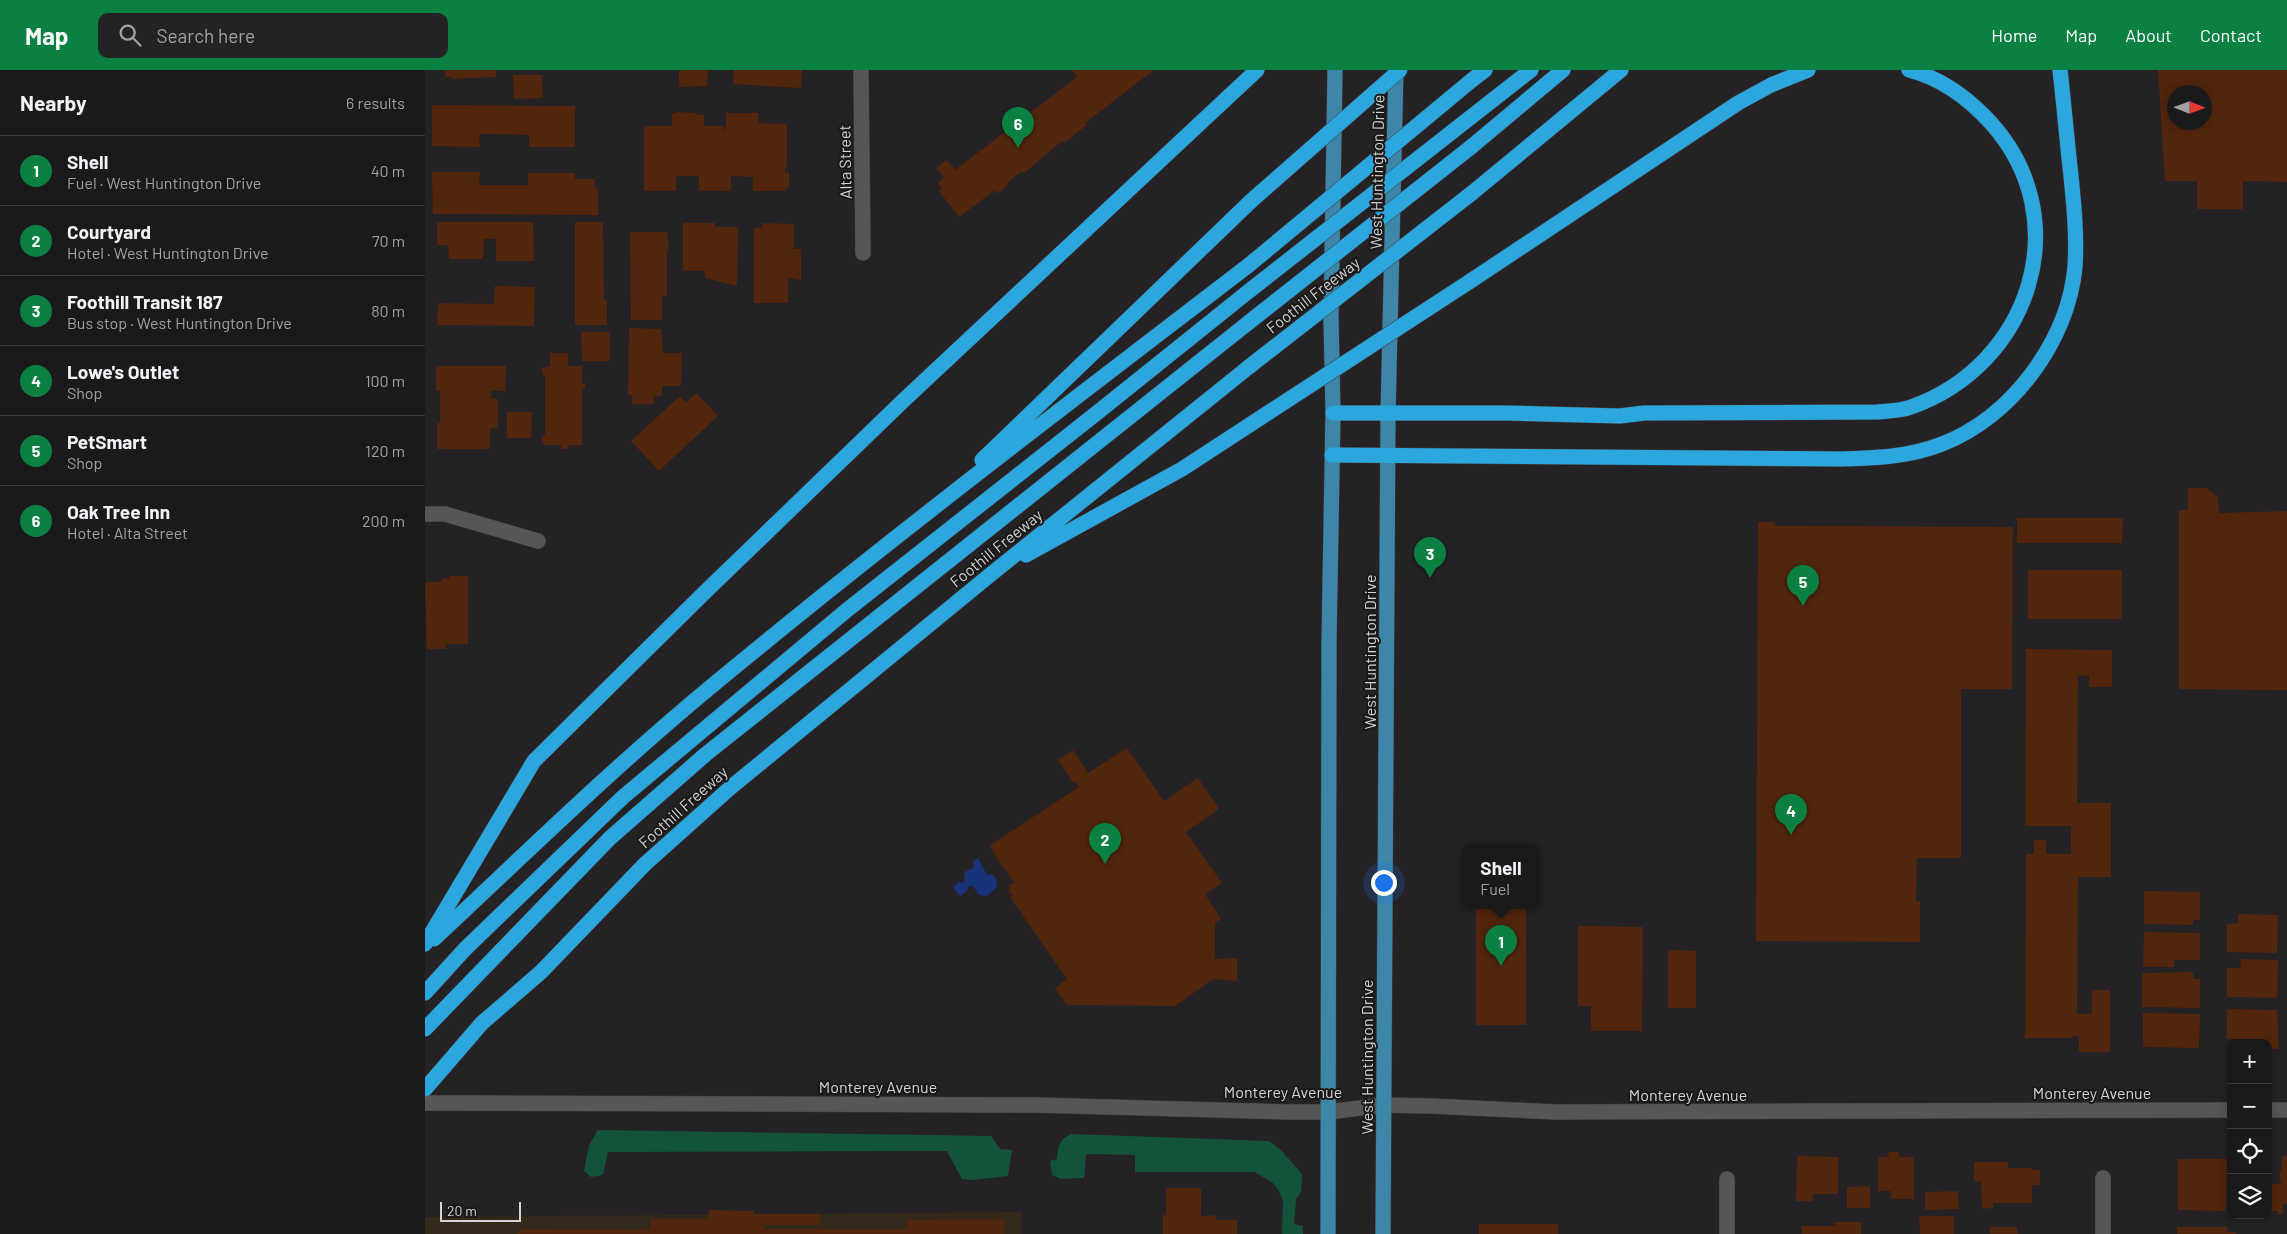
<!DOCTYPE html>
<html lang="en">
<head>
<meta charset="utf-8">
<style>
  :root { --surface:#1b1a1b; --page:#242324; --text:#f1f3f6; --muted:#a0a1a3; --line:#39383a; --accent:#0b8043 }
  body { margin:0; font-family:Barlow,sans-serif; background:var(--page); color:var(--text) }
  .controls { position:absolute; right:15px; bottom:15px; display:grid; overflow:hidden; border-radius:10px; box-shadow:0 2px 8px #0003 }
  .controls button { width:45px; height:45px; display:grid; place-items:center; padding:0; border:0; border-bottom:1px solid var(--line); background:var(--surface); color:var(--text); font:25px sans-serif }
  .compass { position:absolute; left:1742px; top:15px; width:45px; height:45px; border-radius:50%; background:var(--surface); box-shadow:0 2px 8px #0003; rotate:91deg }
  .scale { position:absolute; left:15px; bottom:12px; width:81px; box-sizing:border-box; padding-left:5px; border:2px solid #d5d3d5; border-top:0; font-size:14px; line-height:18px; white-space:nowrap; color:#d5d3d5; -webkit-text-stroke:4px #1a191a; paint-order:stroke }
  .you { position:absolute; left:958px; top:812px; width:18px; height:18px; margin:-12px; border:4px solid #fff; border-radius:50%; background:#1a73e8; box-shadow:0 0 0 8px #1a73e833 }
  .badge { display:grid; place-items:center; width:32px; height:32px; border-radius:50%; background:var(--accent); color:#fff; font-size:16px; font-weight:700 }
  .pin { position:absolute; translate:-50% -41px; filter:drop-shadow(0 1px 2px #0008) }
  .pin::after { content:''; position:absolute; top:26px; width:18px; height:15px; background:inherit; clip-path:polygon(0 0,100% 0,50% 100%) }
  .popup { position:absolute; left:1037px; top:774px; width:78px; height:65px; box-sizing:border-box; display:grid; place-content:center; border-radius:10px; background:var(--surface); filter:drop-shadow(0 1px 4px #0005); font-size:16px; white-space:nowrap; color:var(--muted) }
  .popup b { font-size:19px; color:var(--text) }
  .popup::after { content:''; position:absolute; left:50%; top:100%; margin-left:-10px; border:10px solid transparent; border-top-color:var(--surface) }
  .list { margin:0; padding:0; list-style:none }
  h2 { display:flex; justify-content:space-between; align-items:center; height:65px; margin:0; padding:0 20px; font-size:21px }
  h2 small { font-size:16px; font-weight:400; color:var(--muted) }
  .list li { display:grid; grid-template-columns:32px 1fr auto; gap:15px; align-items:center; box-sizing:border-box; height:70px; padding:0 20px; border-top:1px solid var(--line) }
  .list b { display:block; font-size:19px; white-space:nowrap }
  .list p { margin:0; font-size:16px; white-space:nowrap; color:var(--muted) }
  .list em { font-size:16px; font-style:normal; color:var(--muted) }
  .icon { flex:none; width:28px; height:28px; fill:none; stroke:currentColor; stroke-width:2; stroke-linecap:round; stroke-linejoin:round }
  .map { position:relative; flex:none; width:1862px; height:1164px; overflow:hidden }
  header { display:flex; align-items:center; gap:30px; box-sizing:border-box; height:70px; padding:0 25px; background:var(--accent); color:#fff }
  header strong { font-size:24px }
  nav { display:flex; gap:28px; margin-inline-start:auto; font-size:18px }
  .search { width:350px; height:45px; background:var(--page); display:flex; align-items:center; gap:12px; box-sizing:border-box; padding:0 18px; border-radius:10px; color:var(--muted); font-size:19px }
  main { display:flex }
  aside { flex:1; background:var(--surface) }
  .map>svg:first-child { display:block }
  .commercial { fill:#332819 }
  .green { fill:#135339 }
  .water { fill:#18337a }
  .building { fill:#52250d; fill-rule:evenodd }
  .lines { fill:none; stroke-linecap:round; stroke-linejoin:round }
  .minor-casing { stroke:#413f41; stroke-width:16 }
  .major-casing { stroke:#413f41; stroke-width:16 }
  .highway-casing { stroke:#413f41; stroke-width:16 }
  .minor { stroke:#575557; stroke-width:15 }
  .major { stroke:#3d86a8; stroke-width:15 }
  .highway { stroke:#2ba7de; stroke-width:15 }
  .highway-bridge-casing { stroke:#413f41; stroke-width:16; stroke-linecap:butt }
  .highway-bridge { stroke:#2ba7de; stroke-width:15 }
  .labels { text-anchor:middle; stroke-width:4; stroke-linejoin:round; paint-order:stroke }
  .street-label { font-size:16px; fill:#d5d3d5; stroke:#1a191a }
</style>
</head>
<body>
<header>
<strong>Map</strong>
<div class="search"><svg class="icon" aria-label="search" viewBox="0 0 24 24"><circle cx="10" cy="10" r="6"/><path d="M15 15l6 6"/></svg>Search here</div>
<nav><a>Home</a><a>Map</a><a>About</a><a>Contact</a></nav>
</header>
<main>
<aside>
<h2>Nearby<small>6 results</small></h2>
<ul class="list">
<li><span class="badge">1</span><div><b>Shell</b><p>Fuel · West Huntington Drive</p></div><em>40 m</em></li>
<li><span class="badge">2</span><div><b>Courtyard</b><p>Hotel · West Huntington Drive</p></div><em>70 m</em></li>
<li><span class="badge">3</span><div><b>Foothill Transit 187</b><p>Bus stop · West Huntington Drive</p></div><em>80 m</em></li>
<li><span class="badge">4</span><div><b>Lowe's Outlet</b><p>Shop</p></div><em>100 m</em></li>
<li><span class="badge">5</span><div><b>PetSmart</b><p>Shop</p></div><em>120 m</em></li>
<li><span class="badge">6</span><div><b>Oak Tree Inn</b><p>Hotel · Alta Street</p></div><em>200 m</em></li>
</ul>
</aside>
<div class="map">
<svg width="1862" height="1164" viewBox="0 0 1862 1164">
  <rect width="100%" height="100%" fill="#242224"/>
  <path class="commercial" d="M 597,1142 L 596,1164 L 0,1164 L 0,1147 Z"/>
  <path class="green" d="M 173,1060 L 566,1066 L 575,1079 L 587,1080 L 583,1106 L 547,1110 L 537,1109 L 522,1081 L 183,1082 L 178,1105 L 166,1107 L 159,1101 L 164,1075 Z
    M 646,1064 L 844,1071 L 855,1079 L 877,1104 L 876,1122 L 871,1129 L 869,1154 L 878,1156 L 878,1164 L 857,1164 L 858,1131 L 854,1121 L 847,1112 L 829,1102 L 710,1102 L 710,1085 L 661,1084 L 659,1108 L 636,1109 L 627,1105 L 625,1091 L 632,1089 C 633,1076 634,1070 646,1064 Z"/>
  <path class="water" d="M 553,788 L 562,805 L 567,804 L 572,811 L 571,818 L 562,826 L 554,825 L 548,816 L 543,817 L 542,821 L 535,826 L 528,817 L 534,812 L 539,813 L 540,802 L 549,797 L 548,792 Z"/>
  <path class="building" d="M 20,0 L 71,0 L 71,7 L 26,9 L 26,7 L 20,7 Z
    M 254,0 L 283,0 L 282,16 L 254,17 Z
    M 309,0 L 377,0 L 376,18 L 308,14 Z
    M 647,0 L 729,0 L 660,53 L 662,55 L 639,73 L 637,71 L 599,103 L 597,101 L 581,114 L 582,116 L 572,124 L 570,120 L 534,147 L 514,121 L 517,120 L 513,113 L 519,108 L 511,98 L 522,90 L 530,100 L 652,7 Z
    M 1733,0 L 1862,0 L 1862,112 L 1818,111 L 1818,139 L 1772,139 L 1772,111 L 1740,111 ZM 1750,22 L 1780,22 L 1780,52 L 1750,52 Z
    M 88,5 L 117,5 L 118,28 L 89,29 Z
    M 7,35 L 150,36 L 150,77 L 104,77 L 104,65 L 54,64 L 55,77 L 7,76 Z
    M 251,42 L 272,43 L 272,45 L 279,45 L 279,56 L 299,56 L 298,59 L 301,59 L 301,43 L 333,43 L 333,53 L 362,54 L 362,97 L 360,97 L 360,103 L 364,103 L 364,118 L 360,118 L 360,121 L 328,121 L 328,107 L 306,106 L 306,121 L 274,121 L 274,106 L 251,106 L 251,121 L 219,121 L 219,56 L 247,56 L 247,44 Z
    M 7,102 L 55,102 L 54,115 L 103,115 L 103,103 L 150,103 L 150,109 L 170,109 L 170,118 L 173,118 L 173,145 L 8,144 Z
    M 12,152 L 108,152 L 109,191 L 71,191 L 71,169 L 59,169 L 58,189 L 24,189 L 23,175 L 12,175 Z
    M 150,152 L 178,152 L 179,230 L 182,230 L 182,255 L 150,255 Z
    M 258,153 L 290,153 L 290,157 L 313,157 L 312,216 L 280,208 L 280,201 L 258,201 Z
    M 337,153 L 369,154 L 369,179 L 376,179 L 376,210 L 363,208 L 363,233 L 329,233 L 329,158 L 337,158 Z
    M 205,162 L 242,162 L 244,179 L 242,180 L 242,226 L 237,226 L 237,250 L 206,250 Z
    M 70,216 L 110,217 L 109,256 L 12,255 L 13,233 L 69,234 Z
    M 204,258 L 236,259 L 238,283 L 257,283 L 256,316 L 237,316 L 237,326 L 229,326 L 229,334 L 207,334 L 207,325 L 203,325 Z
    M 156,262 L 185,262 L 185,291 L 157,291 Z
    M 125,283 L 143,283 L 143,296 L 157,296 L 157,313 L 160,313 L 160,319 L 157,319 L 157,375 L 144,375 L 143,379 L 136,379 L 136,375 L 120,375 L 117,373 L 117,366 L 120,366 L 120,304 L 117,305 L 117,298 L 125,296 Z
    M 11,296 L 81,296 L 80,321 L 66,321 L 66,329 L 73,329 L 73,358 L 65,358 L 65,379 L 12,379 L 12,353 L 15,353 L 15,321 L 11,321 Z
    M 271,323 L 293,346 L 234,401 L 206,371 L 255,326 L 261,332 Z
    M 82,342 L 107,342 L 106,368 L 82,368 Z
    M 1763,418 L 1781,418 L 1793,427 L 1794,443 L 1862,441 L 1862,620 L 1754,619 L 1754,440 L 1763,440 Z
    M 1592,448 L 1698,448 L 1697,473 L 1592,473 Z
    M 1333,452 L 1350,452 L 1350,456 L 1588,457 L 1587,619 L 1536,619 L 1536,788 L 1492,788 L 1491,831 L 1495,831 L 1495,872 L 1331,871 Z
    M 1603,500 L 1697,500 L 1697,549 L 1603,549 Z
    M 25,506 L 43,506 L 43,574 L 21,574 L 21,579 L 2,579 L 0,512 L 17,512 L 17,508 L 23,509 Z
    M 1601,579 L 1687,580 L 1687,617 L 1664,617 L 1664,605 L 1653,606 L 1652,733 L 1686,733 L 1686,807 L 1653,807 L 1652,944 L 1667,944 L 1667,920 L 1685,920 L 1685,982 L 1654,982 L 1654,966 L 1647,966 L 1646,968 L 1600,968 L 1601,784 L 1609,784 L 1609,770 L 1621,770 L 1621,784 L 1646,784 L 1646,756 L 1600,756 Z
    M 702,678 L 739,731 L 773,708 L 794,739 L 761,762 L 797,813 L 780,824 L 796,849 L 790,853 L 790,889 L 812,888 L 812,911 L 788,909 L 750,936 L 642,935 L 630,918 L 642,909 L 585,827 L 588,825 L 584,823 L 585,814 L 589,814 L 589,813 L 564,776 L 654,717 L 650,711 L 648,713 L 633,690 L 648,680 L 663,703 Z
    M 1719,821 L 1775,822 L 1775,850 L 1768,850 L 1768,855 L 1719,854 Z
    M 1051,837 L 1101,838 L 1101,955 L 1051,955 Z
    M 1813,844 L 1853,845 L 1852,883 L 1802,882 L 1802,854 L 1813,853 Z
    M 1153,856 L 1218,857 L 1217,961 L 1166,961 L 1166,936 L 1153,936 Z
    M 1719,862 L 1775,863 L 1775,890 L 1749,890 L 1749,897 L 1718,897 Z
    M 1243,880 L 1271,881 L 1271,938 L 1243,938 Z
    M 1815,889 L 1853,890 L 1852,928 L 1802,927 L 1802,898 L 1816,898 Z
    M 1768,902 L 1768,909 L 1775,909 L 1775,938 L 1717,937 L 1717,903 Z
    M 1802,939 L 1852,940 L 1854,979 L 1843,979 L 1843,973 L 1813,973 L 1813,969 L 1802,969 Z
    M 1718,943 L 1775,944 L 1774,978 L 1718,977 Z
    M 1463,1082 L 1474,1082 L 1474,1087 L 1489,1087 L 1489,1129 L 1466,1129 L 1466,1121 L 1453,1121 L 1453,1087 L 1464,1087 Z
    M 1372,1086 L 1413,1087 L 1413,1124 L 1388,1124 L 1388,1131 L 1371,1131 Z
    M 1857,1086 L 1862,1086 L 1862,1134 L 1858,1134 L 1858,1144 L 1853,1144 L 1853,1141 L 1843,1141 L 1843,1114 L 1856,1114 L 1854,1101 L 1857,1101 Z
    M 1753,1089 L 1802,1089 L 1801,1141 L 1753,1140 Z
    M 1549,1092 L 1583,1092 L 1583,1098 L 1607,1098 L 1607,1100 L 1615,1100 L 1615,1115 L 1607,1115 L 1607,1133 L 1568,1133 L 1568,1138 L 1557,1139 L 1556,1111 L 1549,1111 Z
    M 1445,1116 L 1445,1138 L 1422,1138 L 1422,1117 Z
    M 741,1118 L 776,1118 L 776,1146 L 791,1145 L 791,1150 L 812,1150 L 812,1164 L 738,1164 L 738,1145 L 741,1145 Z
    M 1533,1121 L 1534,1139 L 1500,1140 L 1500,1122 Z
    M 284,1140 L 329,1141 L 329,1144 L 395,1144 L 395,1155 L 340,1155 L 340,1159 L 483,1159 L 482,1150 L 579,1149 L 579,1164 L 92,1164 L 96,1159 L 225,1160 L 226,1149 L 284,1149 Z
    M 1494,1146 L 1529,1146 L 1529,1164 L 1495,1164 Z
    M 1410,1152 L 1436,1152 L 1436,1164 L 1377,1164 L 1376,1156 L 1410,1156 Z
    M 1054,1154 L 1133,1154 L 1133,1164 L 1054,1164 Z
    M 1565,1157 L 1592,1157 L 1593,1164 L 1565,1164 Z
    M 1752,1157 L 1802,1157 L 1802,1162 L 1811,1162 L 1811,1164 L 1752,1164 Z"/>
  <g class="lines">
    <g class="minor-casing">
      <path id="minor" d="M 436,0 L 438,183
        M 0,444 L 20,444 L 113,471
        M 0,1033 L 610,1035 L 862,1042 L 904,1042 L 958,1035 L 1005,1036 L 1130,1042 L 1806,1040
        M 1843,1040 L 1862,1040
        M 1678,1108 L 1678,1164
        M 1302,1109 L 1302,1164"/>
    </g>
    <g class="major-casing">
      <path id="major" d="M 903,1164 L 904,573 L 908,343 L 906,248 L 910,0
        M 958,1164 L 963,344 L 971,0"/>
    </g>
    <g class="highway-casing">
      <path id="highway" d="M 1047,10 L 1060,0
        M 1046,47 L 1106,0
        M 1046,77 L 1138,0
        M 1047,123 L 1196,0
        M 1044,212 L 1313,33 L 1346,15 L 1383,0
        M 908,343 L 1081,343 L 1195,346 L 1219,343 L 1452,342 C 1463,341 1475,341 1486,337 C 1605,295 1653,150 1566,53 C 1544,29 1516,8 1484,0
        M 907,385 L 1416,389 C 1451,388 1484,387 1517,374 C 1587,347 1643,271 1650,197 C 1652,166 1649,136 1646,106 C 1642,71 1639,35 1635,0
        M 557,390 L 826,131
        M 601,485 L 757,399 L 826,354
        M 9,869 C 101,783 191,695 288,615 C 463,470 644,333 824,195
        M 0,874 L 109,691 L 278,524 L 480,329 L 832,0
        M 0,923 L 40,879 L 198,727 L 422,540 L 673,342 L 824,221
        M 0,959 L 185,768 L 281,684 L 823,253
        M 0,1019 L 57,953 L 116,902 L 220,794 L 305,718 L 565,505 L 825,296"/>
    </g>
    <use href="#minor" class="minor"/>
    <use href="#major" class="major"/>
    <use href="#highway" class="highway"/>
    <g class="highway-bridge-casing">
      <path id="highway-bridge" d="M 826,131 L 975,0
        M 824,195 L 1047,10
        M 824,221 L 1046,47
        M 823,253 L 1046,77
        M 825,296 L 1047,123
        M 826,354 L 1044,212"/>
    </g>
    <use href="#highway-bridge" class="highway-bridge"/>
  </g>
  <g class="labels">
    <g class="street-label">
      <text transform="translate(420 92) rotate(-91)" y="6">Alta Street</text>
      <text transform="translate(952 102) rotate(-89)" y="6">West Huntington Drive</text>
      <text transform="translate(888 225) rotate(-38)" y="6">Foothill Freeway</text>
      <text transform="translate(571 478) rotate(-39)" y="6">Foothill Freeway</text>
      <text transform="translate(945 582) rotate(-90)" y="6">West Huntington Drive</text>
      <text transform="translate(258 737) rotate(-42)" y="6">Foothill Freeway</text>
      <text transform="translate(942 987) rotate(-90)" y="6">West Huntington Drive</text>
      <text x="453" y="1023">Monterey Avenue</text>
      <text x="858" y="1028">Monterey Avenue</text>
      <text x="1667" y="1029">Monterey Avenue</text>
      <text x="1263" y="1031">Monterey Avenue</text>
    </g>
  </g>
</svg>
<div class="controls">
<button>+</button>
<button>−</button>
<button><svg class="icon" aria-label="locate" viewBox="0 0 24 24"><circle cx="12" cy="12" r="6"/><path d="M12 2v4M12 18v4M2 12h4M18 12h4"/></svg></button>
<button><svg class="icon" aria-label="layers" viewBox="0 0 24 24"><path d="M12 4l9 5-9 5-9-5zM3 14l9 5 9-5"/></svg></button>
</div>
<svg class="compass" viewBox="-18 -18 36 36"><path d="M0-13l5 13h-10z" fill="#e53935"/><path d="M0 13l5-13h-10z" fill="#a0a1a3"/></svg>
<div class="scale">20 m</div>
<div class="you"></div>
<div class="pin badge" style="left:1076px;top:896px">1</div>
<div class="popup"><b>Shell</b>Fuel</div>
<div class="pin badge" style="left:680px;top:794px">2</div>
<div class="pin badge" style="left:1005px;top:508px">3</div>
<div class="pin badge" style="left:1366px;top:765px">4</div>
<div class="pin badge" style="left:1378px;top:536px">5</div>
<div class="pin badge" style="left:593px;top:78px">6</div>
</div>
</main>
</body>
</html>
